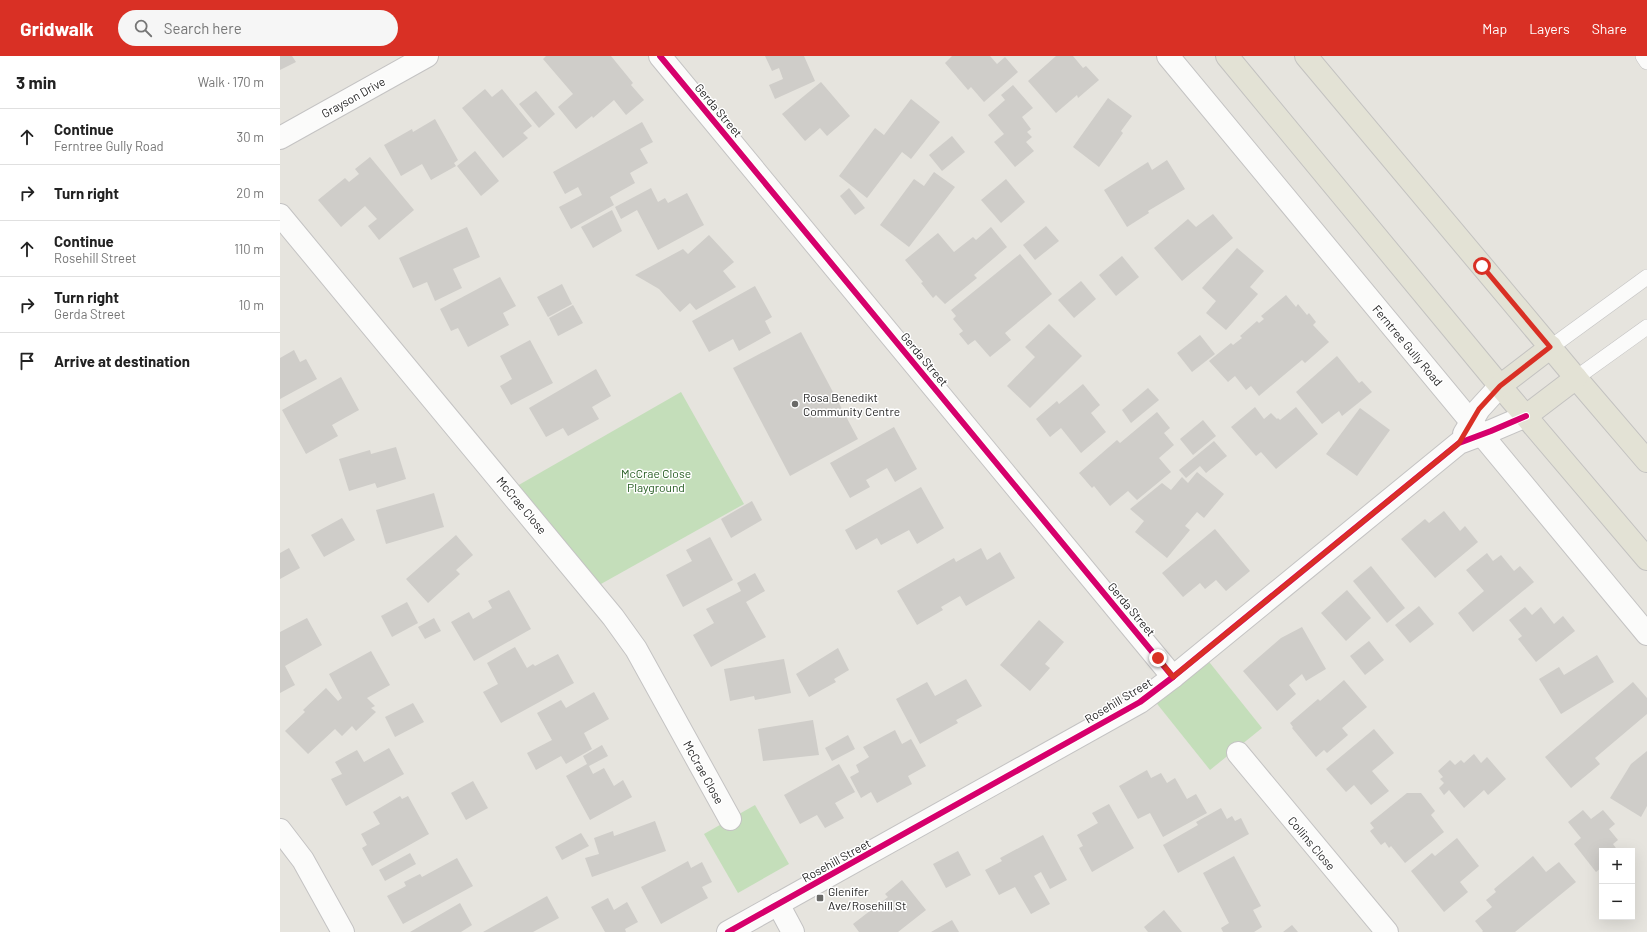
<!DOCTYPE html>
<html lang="en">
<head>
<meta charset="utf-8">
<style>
	:root { --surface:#fff; --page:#f6f6f6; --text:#222; --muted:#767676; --line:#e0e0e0; --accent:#d93025 }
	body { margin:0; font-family:Barlow,sans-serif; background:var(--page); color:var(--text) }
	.controls { position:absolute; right:12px; bottom:12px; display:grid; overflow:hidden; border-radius:0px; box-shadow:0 4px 16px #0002 }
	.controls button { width:36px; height:36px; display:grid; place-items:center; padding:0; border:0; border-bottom:1px solid var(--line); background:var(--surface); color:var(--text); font:20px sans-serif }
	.stop { position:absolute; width:12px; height:12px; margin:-9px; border:3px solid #d93025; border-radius:50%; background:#fff }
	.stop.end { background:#d93025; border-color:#fff; box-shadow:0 1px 4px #0008 }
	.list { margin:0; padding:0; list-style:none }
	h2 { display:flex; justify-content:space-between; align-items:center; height:52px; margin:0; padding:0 16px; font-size:17px }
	h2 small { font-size:13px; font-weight:400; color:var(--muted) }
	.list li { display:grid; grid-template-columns:26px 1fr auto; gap:12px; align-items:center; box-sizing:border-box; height:56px; padding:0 16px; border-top:1px solid var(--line) }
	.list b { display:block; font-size:15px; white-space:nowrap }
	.list p { margin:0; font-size:13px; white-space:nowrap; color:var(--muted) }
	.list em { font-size:13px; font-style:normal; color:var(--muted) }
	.icon { flex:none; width:22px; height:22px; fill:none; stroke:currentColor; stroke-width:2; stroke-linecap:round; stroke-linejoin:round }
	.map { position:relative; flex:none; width:1367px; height:876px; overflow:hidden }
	header { display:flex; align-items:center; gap:24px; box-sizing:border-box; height:56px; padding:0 20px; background:var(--accent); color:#fff }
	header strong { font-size:19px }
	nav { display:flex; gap:22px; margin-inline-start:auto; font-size:14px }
	.search { width:280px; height:36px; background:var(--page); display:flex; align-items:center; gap:10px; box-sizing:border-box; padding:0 14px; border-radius:22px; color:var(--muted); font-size:15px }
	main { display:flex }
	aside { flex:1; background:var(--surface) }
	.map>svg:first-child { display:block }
</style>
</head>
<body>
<header>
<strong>Gridwalk</strong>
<div class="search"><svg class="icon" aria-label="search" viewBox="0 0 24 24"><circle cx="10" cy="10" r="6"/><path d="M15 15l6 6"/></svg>Search here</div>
<nav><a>Map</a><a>Layers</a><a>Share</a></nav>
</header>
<main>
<aside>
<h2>3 min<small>Walk · 170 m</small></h2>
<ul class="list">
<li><svg class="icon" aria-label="ahead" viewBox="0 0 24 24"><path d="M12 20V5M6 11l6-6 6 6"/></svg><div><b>Continue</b><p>Ferntree Gully Road</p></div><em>30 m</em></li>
<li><svg class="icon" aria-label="right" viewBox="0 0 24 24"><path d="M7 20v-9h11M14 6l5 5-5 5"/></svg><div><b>Turn right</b></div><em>20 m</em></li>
<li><svg class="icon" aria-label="ahead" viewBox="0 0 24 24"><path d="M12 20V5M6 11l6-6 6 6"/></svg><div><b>Continue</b><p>Rosehill Street</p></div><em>110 m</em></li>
<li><svg class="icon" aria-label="right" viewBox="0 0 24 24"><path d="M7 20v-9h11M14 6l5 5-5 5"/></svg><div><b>Turn right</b><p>Gerda Street</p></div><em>10 m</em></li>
<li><svg class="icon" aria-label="arrive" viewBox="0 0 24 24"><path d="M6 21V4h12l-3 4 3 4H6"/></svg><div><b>Arrive at destination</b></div></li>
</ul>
</aside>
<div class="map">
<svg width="1367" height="876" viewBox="0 0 1367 876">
	<rect width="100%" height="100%" fill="#e6e4de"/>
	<!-- green -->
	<g fill="#c4deba">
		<polygon points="401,336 464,448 312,533 230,434"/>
		<polygon points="922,597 982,672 930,714 870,639"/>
		<polygon points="475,749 509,808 458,837 424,778"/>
	</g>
	<!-- building -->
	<g fill="#cfcdc9">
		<polygon points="0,0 12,0 16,6 0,14"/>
		<polygon points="266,0 331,0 353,27 351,29 364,44 346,59 334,44 313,62 312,60 296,73 278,51 293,38 263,3"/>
		<polygon points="485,0 524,0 535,25 495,43 489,29 503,23 499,12 492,15"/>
		<polygon points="672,0 710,0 717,8 725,1 738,16 704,46 691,31 688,34 665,7"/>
		<polygon points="776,0 793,0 803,12 806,10 819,24 798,42 797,39 776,57 748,25"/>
		<polygon points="541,26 570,60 547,80 540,72 525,85 502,58"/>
		<polygon points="733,29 753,52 742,61 751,73 747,76 752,81 746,86 754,95 735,111 714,86 724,78 708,59 725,44 721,39"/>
		<polygon points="205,33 212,41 222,33 252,70 243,77 248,82 223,102 182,52"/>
		<polygon points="256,35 275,58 259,72 239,48"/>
		<polygon points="828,42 852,60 841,75 843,77 819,111 793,91"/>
		<polygon points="631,43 660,66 631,103 622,96 587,142 559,120 595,72 604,79"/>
		<polygon points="155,63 178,104 174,107 176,110 151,124 142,108 121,120 104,89 132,73 133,76"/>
		<polygon points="362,66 373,86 360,93 368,107 350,117 355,127 330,141 334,149 291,173 279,151 302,139 298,131 285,138 273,116"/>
		<polygon points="672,80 685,96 662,115 649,99"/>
		<polygon points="195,95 219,125 201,140 177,110"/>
		<polygon points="90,101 134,154 99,184 88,170 97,163 85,150 61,171 38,144 65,122 69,126 79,118 75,113"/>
		<polygon points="887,104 905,133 868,155 869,157 847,171 824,134 868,106 872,114"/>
		<polygon points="654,116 675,131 629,191 600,169 634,123 644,130"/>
		<polygon points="726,123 745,146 721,167 701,144"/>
		<polygon points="371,132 378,146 385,142 388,147 407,137 424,169 378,194 357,154 341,163 335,151"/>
		<polygon points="569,132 585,152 575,159 560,140"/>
		<polygon points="332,154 342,175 313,192 301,171"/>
		<polygon points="933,158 953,182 902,225 874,192 908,163 916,171"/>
		<polygon points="766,170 779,185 755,204 743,189"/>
		<polygon points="187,171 200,201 173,213 182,232 155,245 147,226 133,232 119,202"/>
		<polygon points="711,171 727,191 694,219 697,222 665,248 656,239 653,242 641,227 643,226 625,204 658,177 674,196 693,181 696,184"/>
		<polygon points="429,179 454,206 443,215 456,231 416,254 410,247 400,256 379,233 355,219 403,193 408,198"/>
		<polygon points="957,192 984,215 970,231 978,238 946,274 926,257 936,245 922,232"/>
		<polygon points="740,198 772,238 725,277 731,284 710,301 695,284 688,289 679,278 683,275 673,263 676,260 671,254"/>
		<polygon points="842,200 859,221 836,240 819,219"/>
		<polygon points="220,221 236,250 223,257 229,269 188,291 178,272 171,275 160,253"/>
		<polygon points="801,225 816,243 794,262 778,244"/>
		<polygon points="282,228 292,248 268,261 257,241"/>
		<polygon points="475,230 492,261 485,265 491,277 459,295 453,283 429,296 412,265"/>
		<polygon points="1006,239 1016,251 1018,248 1027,259 1029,257 1036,266 1033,269 1049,286 1025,307 1022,304 979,340 971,330 966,334 955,320 948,326 929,305 951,287 953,289 962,282 960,280 977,265 979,267 984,263 981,260"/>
		<polygon points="293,249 303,267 278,280 269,262"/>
		<polygon points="769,268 802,300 750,352 727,330 755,301 745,291"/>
		<polygon points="521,276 578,383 510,420 453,312"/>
		<polygon points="920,279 935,298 912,316 897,297"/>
		<polygon points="250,284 273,327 231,349 220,330 232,323 220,300"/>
		<polygon points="14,294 20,306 26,303 37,323 0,343 0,302"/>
		<polygon points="1057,300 1079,327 1082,325 1092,336 1062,360 1059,355 1042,368 1016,336"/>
		<polygon points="316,313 331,340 312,351 319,363 288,380 283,372 266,381 249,352"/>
		<polygon points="61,321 79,354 52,369 58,380 26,398 2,354"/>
		<polygon points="803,328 820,349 811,357 826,376 801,397 781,372 770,381 756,363 777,345 779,348"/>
		<polygon points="868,332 879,344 851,367 842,354"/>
		<polygon points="975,351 984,363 991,357 997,363 998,362 1000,364 1016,351 1038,378 996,413 981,396 976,400 951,371"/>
		<polygon points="1080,352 1110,374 1077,420 1046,398"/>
		<polygon points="877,356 890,372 884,377 894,389 879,402 891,416 857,444 848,435 830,450 814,430 812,432 799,417 837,384 840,387"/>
		<polygon points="923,364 936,380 913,399 900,383"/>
		<polygon points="614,371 637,413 615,426 607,412 586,424 590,431 570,442 550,407"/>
		<polygon points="934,385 947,400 926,417 920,410 906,422 899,414"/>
		<polygon points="116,391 126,423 97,432 95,427 69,435 59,403 90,394 91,398"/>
		<polygon points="917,416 944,438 924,462 917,456 905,470 910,474 887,502 855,476 864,465 850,453 882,427 891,434 902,421 908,427"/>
		<polygon points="641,431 664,472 637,488 629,474 601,489 597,482 576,494 565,474"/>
		<polygon points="154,437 164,471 106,488 96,454"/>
		<polygon points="472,445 482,464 451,482 441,463"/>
		<polygon points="1164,455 1180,475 1185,470 1198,486 1155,522 1121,483 1145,463 1149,467"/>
		<polygon points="62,462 75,484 44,501 31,479"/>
		<polygon points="935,473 970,515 946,535 936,524 925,533 920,527 903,541 882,517"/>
		<polygon points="176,479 193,499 176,514 180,518 148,547 126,523"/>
		<polygon points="430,481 453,524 403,551 386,519 412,505 406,494"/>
		<polygon points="9,492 20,512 0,523 0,497"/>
		<polygon points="701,492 707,504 720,496 735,522 686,550 680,540 661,551 663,554 637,569 617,535 674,502 676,506"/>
		<polygon points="1207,497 1213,505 1221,499 1234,515 1240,510 1254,526 1193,576 1178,557 1204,535 1186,514"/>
		<polygon points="1091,510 1125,552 1107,567 1073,525"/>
		<polygon points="475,517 485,535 466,546 486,581 431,611 413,579 434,567 426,553 461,535 457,527"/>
		<polygon points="229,534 251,573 194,605 171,566 189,556 193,563 212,552 208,545"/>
		<polygon points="1067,534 1091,562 1066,585 1041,557"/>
		<polygon points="127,546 138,567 112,581 101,560"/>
		<polygon points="1139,550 1154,568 1130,587 1115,569"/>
		<polygon points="1245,551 1252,559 1261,551 1274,568 1283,560 1295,575 1256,606 1238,583 1242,580 1229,564"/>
		<polygon points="27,562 42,589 5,610 15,629 0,637 0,576"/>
		<polygon points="154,562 161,575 145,583 138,571"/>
		<polygon points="759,564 784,586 765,608 770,612 750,635 720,609"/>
		<polygon points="1022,571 1046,613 1026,625 1022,618 1009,629 1016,638 997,655 963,615 1001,582"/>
		<polygon points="1089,585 1104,604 1085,619 1070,600"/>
		<polygon points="235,591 247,612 253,608 255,610 278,598 294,627 221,667 203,636 218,628 207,607"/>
		<polygon points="558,592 569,614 554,623 556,626 529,641 516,618"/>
		<polygon points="91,595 110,629 87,642 95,650 91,652 96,656 76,675 72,670 62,680 55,673 28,698 5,675 25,656 23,654 46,632 58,645 62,642 49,618"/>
		<polygon points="1317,599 1334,626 1281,658 1259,623 1279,611 1284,619"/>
		<polygon points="504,603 511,637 475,644 474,640 450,645 444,613"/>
		<polygon points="686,623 702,650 676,664 678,667 640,688 616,643 647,626 655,640"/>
		<polygon points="1064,624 1087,651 1062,672 1068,679 1047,697 1044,694 1036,701 1012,672 1013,671 1010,667 1038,643 1040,645"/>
		<polygon points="1353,626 1367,642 1367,658 1315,702 1320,708 1291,732 1265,701"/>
		<polygon points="314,636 329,663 304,677 312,693 286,708 281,700 256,714 247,697 272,684 257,657 281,644 286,652"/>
		<polygon points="133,647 144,666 115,681 105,661"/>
		<polygon points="533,664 539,699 483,705 478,673"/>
		<polygon points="1094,673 1114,697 1092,715 1109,735 1091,749 1074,729 1066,736 1046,713"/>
		<polygon points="615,674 622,688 631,683 646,710 628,720 632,728 597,747 591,736 581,742 570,721 579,716 576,709 589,701 583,691"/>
		<polygon points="568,679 575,693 552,705 545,692"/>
		<polygon points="322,689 328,700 309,710 313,718 324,712 334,730 343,724 352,741 310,764 286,720 307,708 303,700"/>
		<polygon points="109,692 124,718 66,750 51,723 62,718 55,706 77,694 84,706"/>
		<polygon points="1367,695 1367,750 1361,761 1330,742 1351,708"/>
		<polygon points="1194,698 1201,707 1207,701 1226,723 1208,739 1204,734 1184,752 1169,734 1164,739 1159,732 1164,727 1160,723 1163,721 1158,715 1170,704 1175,709 1181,704 1184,707"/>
		<polygon points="559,708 575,736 555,747 564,762 545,772 537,759 520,768 504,739"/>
		<polygon points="867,714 871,722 881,717 887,727 895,722 907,743 916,738 927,757 883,781 870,757 858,763 839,730"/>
		<polygon points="193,725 208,752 186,764 171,737"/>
		<polygon points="1127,737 1141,737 1155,755 1151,759 1164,776 1125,807 1111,790 1109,792 1105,786 1101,789 1090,775 1094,772 1090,767"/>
		<polygon points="120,740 122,743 128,740 149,778 92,810 82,792 87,789 81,778 100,768 93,756"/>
		<polygon points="829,748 854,792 812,816 799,792 803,790 797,779 818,767 812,757"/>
		<polygon points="941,752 947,763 952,760 955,765 961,762 969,778 898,817 883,789 918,769 916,766"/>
		<polygon points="1303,754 1311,763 1323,754 1335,768 1329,773 1338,784 1333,788 1338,795 1322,795 1322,811 1316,816 1294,788 1301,782 1288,766"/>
		<polygon points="375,765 386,795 312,821 305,802 319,798 314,782 333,775 334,780"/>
		<polygon points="301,777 309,790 282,804 275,791"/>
		<polygon points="763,779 787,824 770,833 761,816 754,820 770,848 751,858 735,831 719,839 705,814 722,805 720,802"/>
		<polygon points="1177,782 1199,810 1180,826 1188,836 1164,856 1131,815 1152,797 1155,800"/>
		<polygon points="678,795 691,819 666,832 653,808"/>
		<polygon points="130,797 136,808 105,825 99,814"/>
		<polygon points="954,800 981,850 973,854 982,871 974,876 943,876 941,872 949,867 923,817"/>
		<polygon points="1253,800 1266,816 1279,806 1296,826 1235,876 1202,876 1203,875 1195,865 1212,851 1206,844 1216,836 1214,833"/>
		<polygon points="177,802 193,830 123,868 107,840 126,830 124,826 140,818 142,821"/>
		<polygon points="408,805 411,812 422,806 432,826 422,831 428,842 381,868 361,831"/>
		<polygon points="622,824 646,854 618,876 579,876 573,868 608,841 605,838"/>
		<polygon points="267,840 279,862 253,876 203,876"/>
		<polygon points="328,842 334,854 347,846 358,866 345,873 346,876 325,876 311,851"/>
		<polygon points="180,847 192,869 181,876 130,876"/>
		<polygon points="884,854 902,876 868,876 864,871"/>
		<polygon points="672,864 679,876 651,876"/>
		<polygon points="1012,869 1018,876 1003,876"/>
	</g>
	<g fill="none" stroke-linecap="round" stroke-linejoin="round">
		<!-- lane casing -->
		<g stroke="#c4c3c3" stroke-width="16">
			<g id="lane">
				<polyline points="1363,0 1367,6"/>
				<polyline points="1271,291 1367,221"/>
				<polyline points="1296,322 1367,271"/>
			</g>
		</g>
		<!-- street casing -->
		<g stroke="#c4c3c3" stroke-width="24">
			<g id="street">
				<polyline points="380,0 893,621"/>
				<polyline points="888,0 1367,578"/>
				<polyline points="0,82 147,0"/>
				<polyline points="0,159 333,561 356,593 450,763"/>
				<polyline points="1184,378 1199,353 1220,330"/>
				<polyline points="958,697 1107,876"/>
				<polyline points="0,774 23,804 63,876"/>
				<polyline points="498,848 513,876"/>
				<polyline points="448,876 860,646 893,621 1179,387 1211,375 1246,360"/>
			</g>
		</g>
		<!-- primary casing -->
		<g stroke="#c3c2c0" stroke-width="24">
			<g id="primary">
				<polyline points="947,0 1220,330 1367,503"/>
				<polyline points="1026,0 1296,322 1367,405"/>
				<polyline points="1220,330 1271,291"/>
				<polyline points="1246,360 1296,322"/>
			</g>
		</g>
		<!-- lane -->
		<use href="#lane" stroke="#fbfbfa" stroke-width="15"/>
		<!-- street -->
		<use href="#street" stroke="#fbfbfa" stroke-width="22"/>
		<!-- primary -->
		<use href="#primary" stroke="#e3e2d5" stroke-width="22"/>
		<!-- cycleway casing -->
		<g stroke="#fff" stroke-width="8">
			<g id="cycleway">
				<polyline points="380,0 893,621"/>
				<polyline points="448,876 860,646 893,621 1179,387 1211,375 1246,360"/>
			</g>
		</g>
		<!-- cycleway -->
		<use href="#cycleway" stroke="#d6006c" stroke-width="6"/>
	</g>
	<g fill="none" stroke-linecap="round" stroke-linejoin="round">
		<!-- route -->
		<polyline stroke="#d93025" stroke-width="5" points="878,602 893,621 1179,387 1199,353 1220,330 1270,291 1202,210"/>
	</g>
	<!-- markers -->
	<g fill="#6a6a68" stroke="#fff" stroke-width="1.5">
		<circle cx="515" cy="348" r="4"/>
		<rect x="536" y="838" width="8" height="8" rx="2"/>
	</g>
	<g text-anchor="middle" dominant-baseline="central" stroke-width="3" stroke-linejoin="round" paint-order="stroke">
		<!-- street labels -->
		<g font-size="12" fill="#282828" stroke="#fff">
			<text transform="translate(73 41) rotate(-29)">Grayson Drive</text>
			<text transform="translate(439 54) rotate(50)">Gerda Street</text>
			<text transform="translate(1128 289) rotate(50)">Ferntree Gully Road</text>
			<text transform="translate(645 303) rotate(50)">Gerda Street</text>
			<text transform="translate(242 449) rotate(50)">McCrae Close</text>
			<text transform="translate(852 553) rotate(50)">Gerda Street</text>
			<text transform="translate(838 644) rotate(-31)">Rosehill Street</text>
			<text transform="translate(424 716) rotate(61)">McCrae Close</text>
			<text transform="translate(1032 787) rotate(50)">Collins Close</text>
			<text transform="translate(556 804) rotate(-29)">Rosehill Street</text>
		</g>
		<!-- poi labels -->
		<g font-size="12" fill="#282828" stroke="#fff" text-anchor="start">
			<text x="523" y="341">Rosa Benedikt<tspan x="523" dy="14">Community Centre</tspan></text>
			<text x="548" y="835">Glenifer<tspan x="548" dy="14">Ave/Rosehill St</tspan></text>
		</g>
		<!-- park labels -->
		<g font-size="12" fill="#255c21" stroke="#fff">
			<text x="376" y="417">McCrae Close<tspan x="376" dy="14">Playground</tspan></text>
		</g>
	</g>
</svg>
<div class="controls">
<button>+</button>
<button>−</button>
</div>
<div class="stop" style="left:1202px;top:210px"></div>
<div class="stop end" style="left:878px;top:602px"></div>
</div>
</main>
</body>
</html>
